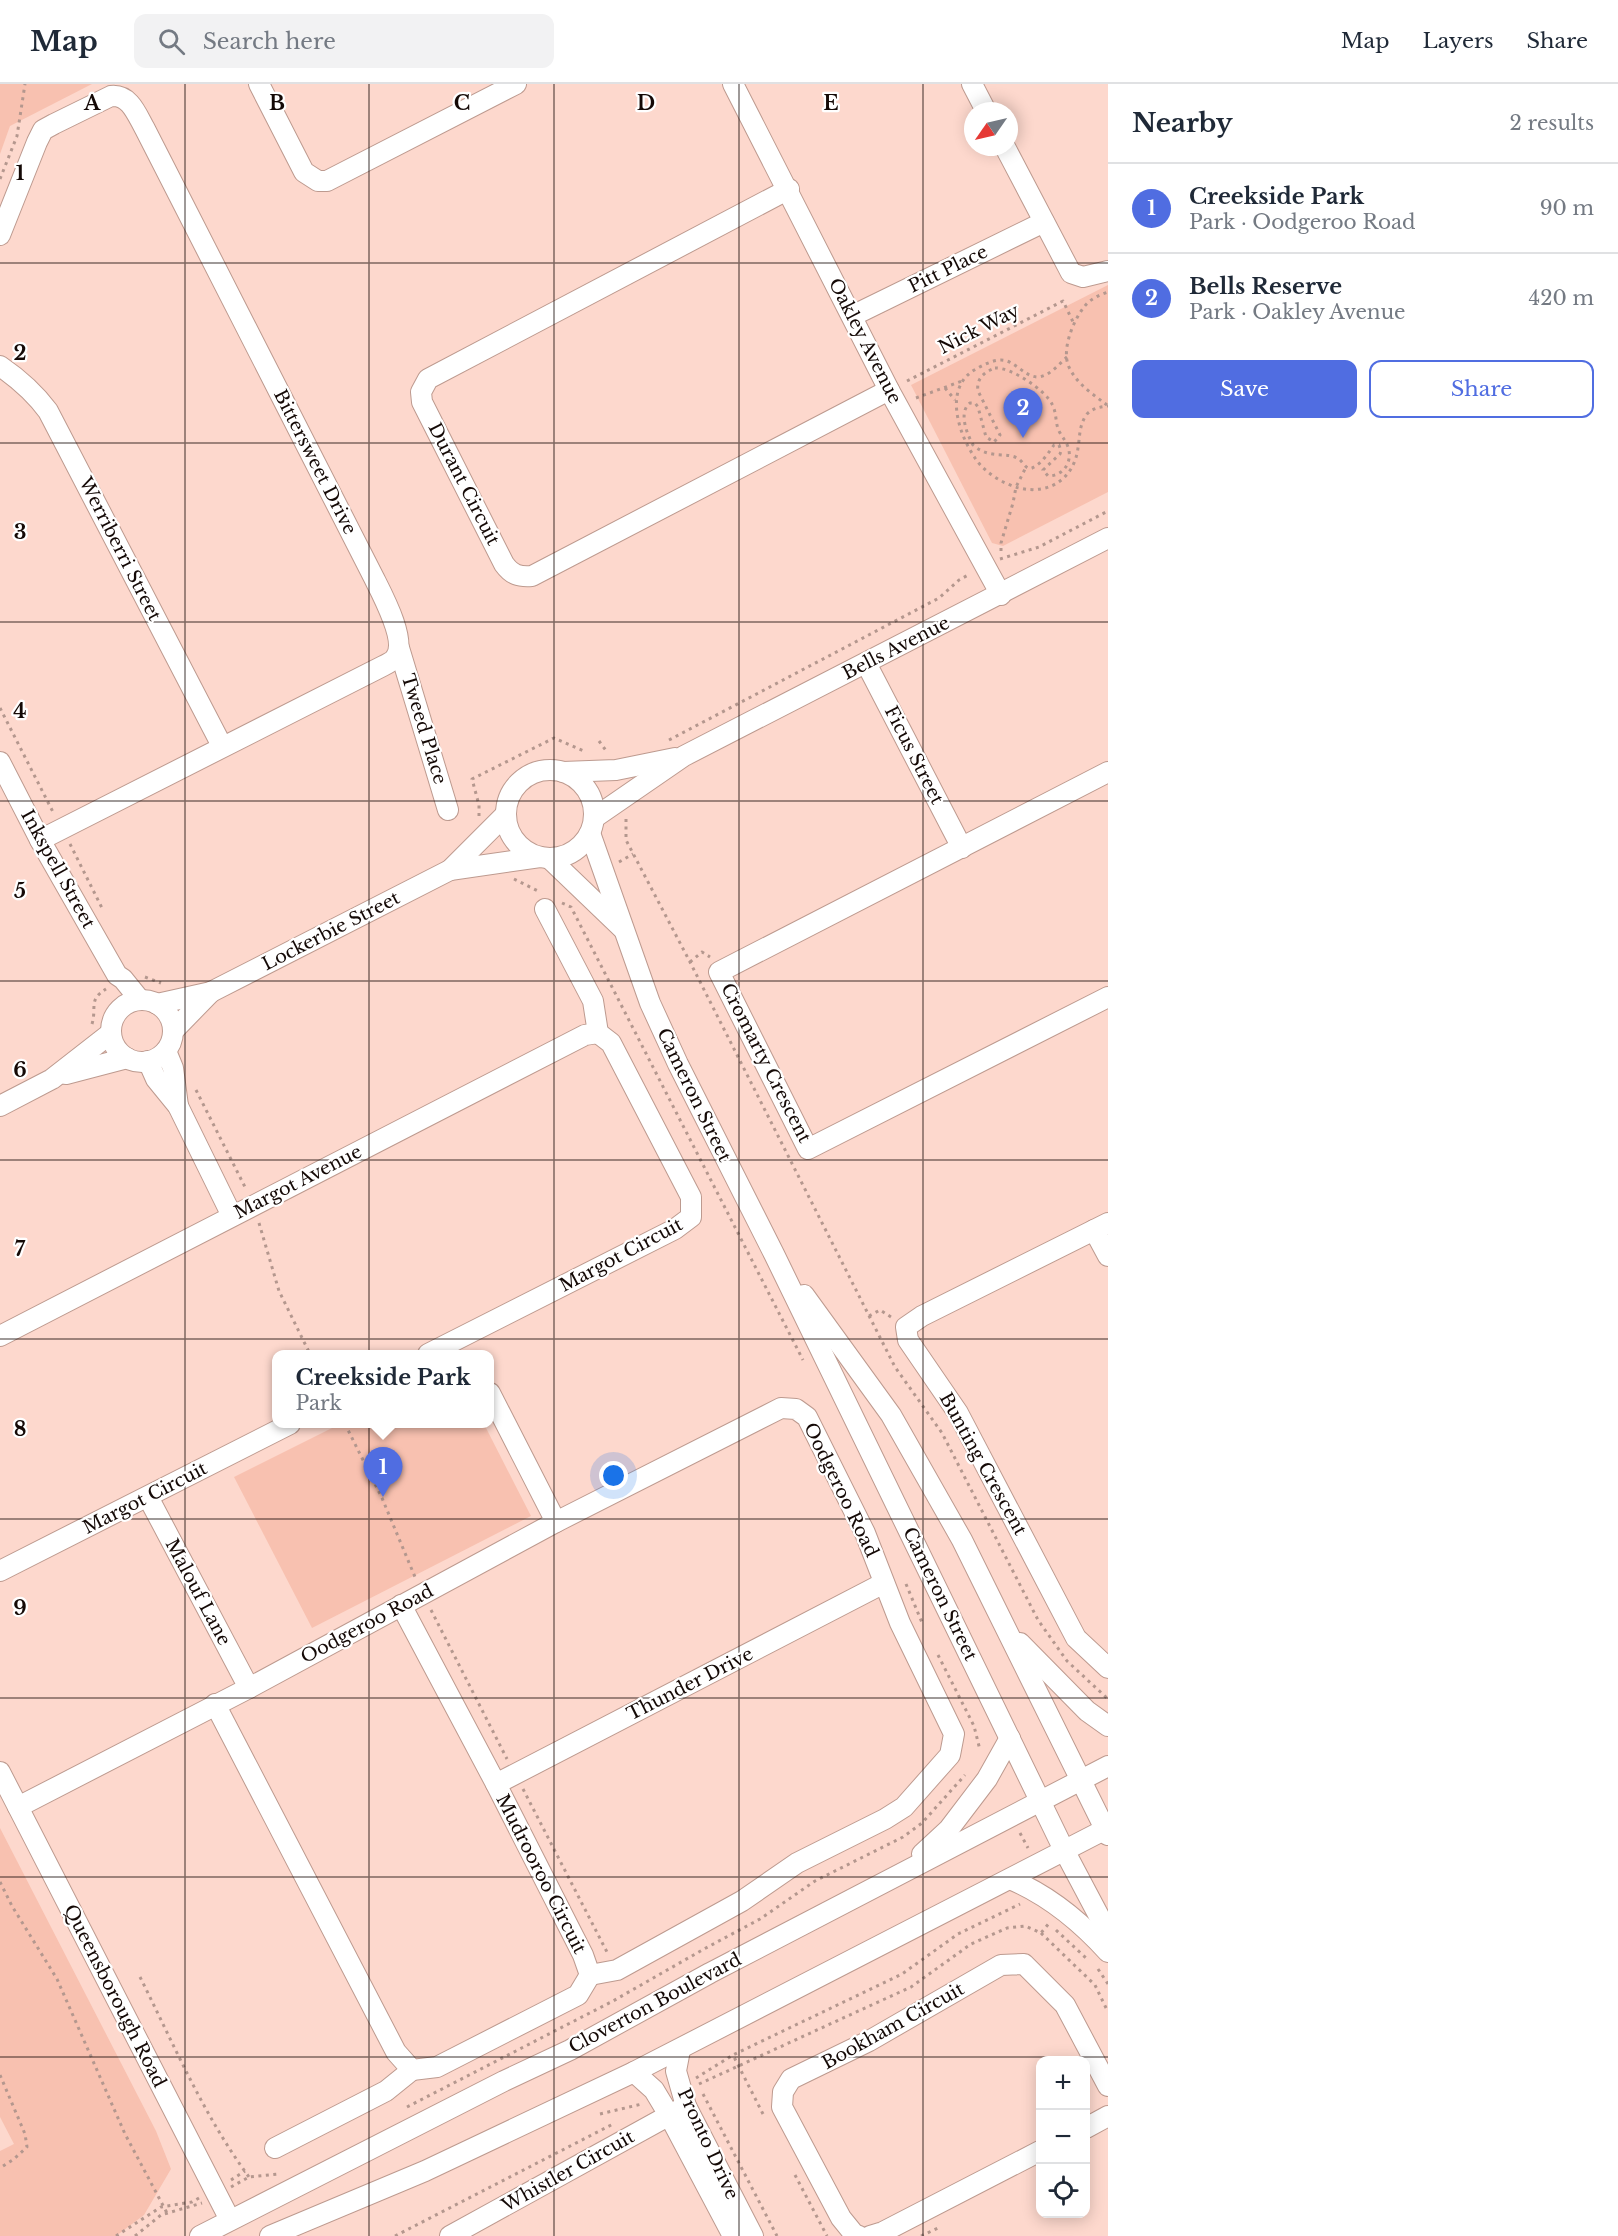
<!DOCTYPE html>
<html lang="en">
<head>
<meta charset="utf-8">
<style>
	:root { --surface:#fff; --page:#f2f2f3; --text:#1f2937; --muted:#747a83; --line:#e0e1e3; --accent:#506de1 }
	body { margin:0; font-family:"Libre Baskerville",serif; background:var(--page); color:var(--text) }
	.controls { position:absolute; right:18px; bottom:18px; display:grid; overflow:hidden; border-radius:12px; box-shadow:0 3px 15px #0003 }
	.controls button { width:54px; height:54px; display:grid; place-items:center; padding:0; border:0; border-bottom:2px solid var(--line); background:var(--surface); color:var(--text); font:30px sans-serif }
	.compass { position:absolute; left:964px; top:18px; width:54px; height:54px; border-radius:50%; background:var(--surface); box-shadow:0 3px 15px #0003; rotate:236deg }
	.you { position:absolute; left:614px; top:1392px; width:21px; height:21px; margin:-15px; border:4px solid #fff; border-radius:50%; background:#1a73e8; box-shadow:0 0 0 9px #1a73e833 }
	.badge { display:grid; place-items:center; width:39px; height:39px; border-radius:50%; background:var(--accent); color:#fff; font-size:20px; font-weight:700 }
	.pin { position:absolute; translate:-50% -50px; filter:drop-shadow(0 2px 3px #0008) }
	.pin::after { content:''; position:absolute; top:32px; width:21px; height:18px; background:inherit; clip-path:polygon(0 0,100% 0,50% 100%) }
	.popup { position:absolute; left:272px; top:1266px; width:222px; height:78px; box-sizing:border-box; display:grid; place-content:center; border-radius:12px; background:var(--surface); filter:drop-shadow(0 2px 4px #0005); font-size:20px; white-space:nowrap; color:var(--muted) }
	.popup b { font-size:22px; color:var(--text) }
	.popup::after { content:''; position:absolute; left:50%; top:100%; margin-left:-12px; border:12px solid transparent; border-top-color:var(--surface) }
	.list { margin:0; padding:0; list-style:none }
	h2 { display:flex; justify-content:space-between; align-items:center; height:78px; margin:0; padding:0 24px; font-size:26px }
	h2 small { font-size:20px; font-weight:400; color:var(--muted) }
	.list li { display:grid; grid-template-columns:39px 1fr auto; gap:18px; align-items:center; box-sizing:border-box; height:90px; padding:0 24px; border-top:2px solid var(--line) }
	.list b { display:block; font-size:22px; white-space:nowrap }
	.list p { margin:0; font-size:20px; white-space:nowrap; color:var(--muted) }
	.list em { font-size:20px; font-style:normal; color:var(--muted) }
	.actions { display:flex; gap:12px; padding:18px 24px }
	.actions a { flex:1; padding:14px 0; border:2px solid var(--accent); border-radius:12px; text-align:center; font-size:21px; color:var(--accent) }
	.actions .main { background:var(--accent); color:#fff }
	.icon { flex:none; width:33px; height:33px; fill:none; stroke:currentColor; stroke-width:2; stroke-linecap:round; stroke-linejoin:round }
	.map { position:relative; flex:none; width:1108px; height:2152px; overflow:hidden }
	header { display:flex; align-items:center; gap:36px; box-sizing:border-box; height:84px; padding:0 30px; background:var(--surface); border-bottom:2px solid var(--line) }
	header strong { font-size:28px }
	nav { display:flex; gap:33px; margin-inline-start:auto; font-size:21px }
	.search { width:420px; height:54px; background:var(--page); display:flex; align-items:center; gap:15px; box-sizing:border-box; padding:0 21px; border-radius:12px; color:var(--muted); font-size:22px }
	main { display:flex }
	aside { flex:1; background:var(--surface) }
	.map>svg:first-child { display:block }
</style>
</head>
<body>
<header>
<strong>Map</strong>
<div class="search"><svg class="icon" aria-label="search" viewBox="0 0 24 24"><circle cx="10" cy="10" r="6"/><path d="M15 15l6 6"/></svg>Search here</div>
<nav><a>Map</a><a>Layers</a><a>Share</a></nav>
</header>
<main>
<div class="map">
<svg width="1108" height="2152" viewBox="0 0 1108 2152">
	<rect width="100%" height="100%" fill="#fdd8cd"/>
	<!-- green -->
	<g fill="#f8c1b0">
		<polygon points="0,0 92,0 10,42 0,70"/>
		<polygon points="1108,201 1108,408 1003,462 992,459 911,301"/>
		<polygon points="340,1340 484,1340 531,1432 312,1544 234,1393"/>
		<polygon points="0,1744 156,2047 171,2085 144,2131 116,2152 0,2152 0,2067 14,2060 0,2033"/>
	</g>
	<g fill="none" stroke-linecap="round" stroke-linejoin="round">
		<!-- minor casing -->
		<g stroke="#bd9a8f" stroke-width="22">
			<g id="minor">
				<polyline points="259,0 304,88 318,97 327,97 516,0"/>
				<polyline points="733,0 889,306 1001,511"/>
				<polyline points="972,0 986,27"/>
				<polyline points="1005,63 1071,189 1083,193 1108,187"/>
				<path d="M789,105l-361,190 -7,13 1,10 82,162c8,11 15,13 28,12l357,-186"/>
				<path d="M0,151l37,-93 6,-12 11,-6 57,-28c19,-2 26,19 34,33l229,449c8,16 34,64 21,80 -2,3 -8,6 -12,8l-343,174"/>
				<polyline points="852,232 1044,138"/>
				<path d="M0,282c19,13 34,26 48,45l174,335"/>
				<polyline points="399,564 448,726"/>
				<polyline points="866,579 962,764"/>
				<polyline points="0,678 40,756 117,891 123,895 140,916"/>
				<circle cx="550" cy="730" r="44"/>
				<polyline points="563,688 616,686 675,674"/>
				<polyline points="1108,688 719,888 808,1065 1108,913"/>
				<polyline points="594,734 684,672 1108,454"/>
				<polyline points="590,749 650,919 678,980 774,1170 1064,1766 1108,1849"/>
				<polyline points="549,774 622,844"/>
				<polyline points="450,786 540,773"/>
				<polyline points="545,825 593,917 598,949"/>
				<circle cx="142" cy="947" r="31"/>
				<polyline points="157,920 211,908 450,786 505,731"/>
				<polyline points="173,947 211,908"/>
				<polyline points="166,967 173,984 178,1022"/>
				<polyline points="148,977 156,995 178,1022 232,1132"/>
				<polyline points="66,990 127,974"/>
				<polyline points="0,1022 52,995 111,949"/>
				<polyline points="1108,1139 922,1232 906,1243 908,1256 958,1329 1076,1554 1108,1584"/>
				<polyline points="1094,1146 1108,1172"/>
				<polyline points="804,1211 891,1331 962,1456 1108,1751"/>
				<polyline points="0,1252 585,951 598,949"/>
				<polyline points="428,1270 675,1145 691,1133 691,1113 611,959 598,949"/>
				<polyline points="490,1309 556,1438"/>
				<polyline points="148,1413 249,1604"/>
				<polyline points="0,1487 290,1340"/>
				<polyline points="1020,1559 1087,1627 1108,1642"/>
				<polyline points="215,1620 396,1968 412,1986 437,1983 578,1911 590,1891 583,1871 496,1700 401,1521"/>
				<polyline points="0,1688 230,2136"/>
				<polyline points="496,1700 884,1499"/>
				<polyline points="18,1723 249,1604 556,1438 781,1324 796,1325 807,1333 865,1449 900,1539 954,1650 950,1671 904,1723 885,1735 797,1779 742,1817 617,1886 590,1891"/>
				<polyline points="922,1770 949,1745 987,1695 1010,1654"/>
				<path d="M1010,1795c38,16 70,42 98,73"/>
				<polyline points="680,1966 676,1987 686,2022 753,2152"/>
				<polyline points="634,1988 654,2006 669,2031 733,2152"/>
				<polyline points="1086,2044 1108,2032"/>
				<polyline points="275,2064 386,2007 412,1986"/>
				<polyline points="200,2152 504,1997 570,1966 710,1889 1108,1682"/>
				<polyline points="270,2152 425,2087 634,1988 1108,1744"/>
				<polyline points="450,2152 686,2022"/>
				<polyline points="859,2152 854,2150 841,2134 782,2023 783,2008 791,1995 869,1957 1001,1881 1024,1880 1065,1921 1108,2002"/>
				<polyline points="870,2152 883,2148 1040,2067"/>
			</g>
		</g>
		<!-- path -->
		<g stroke="#b4978e" stroke-width="3" stroke-dasharray="3 4.5" stroke-linecap="butt">
			<polyline points="0,95 17,52 25,0"/>
			<path d="M1067,273c-8,7 -17,19 -29,20 -14,0 -23,-17 -37,-17 -8,0 -18,5 -25,9 -33,18 -18,64 -1,89 9,14 28,26 44,30 30,7 55,-9 59,-40 2,-12 1,-23 9,-34 6,-6 13,-7 21,-8"/>
			<path d="M995,284c16,-1 50,22 57,36 5,9 3,19 7,27 3,6 7,10 9,16 5,14 -4,29 -20,29l-5,-6 17,-16 1,-3 -2,-6h-5c-5,7 -12,18 -20,22 -7,5 -10,-4 -15,-8 -12,-8 -29,1 -46,-14 -6,-11 -15,-33 -3,-42h5l3,4 8,30 8,5 6,-7 -22,-44c-2,-12 6,-19 17,-23z"/>
			<polyline points="907,297 1063,217 1074,240"/>
			<polyline points="945,304 955,316"/>
			<polyline points="916,314 962,297"/>
			<path d="M1107,321c-13,-10 -29,-20 -37,-36 -10,-17 3,-48 14,-62 6,-8 15,-12 24,-15"/>
			<polyline points="1001,467 1001,459 1013,419 1016,403 1026,383"/>
			<polyline points="1000,475 1039,463 1108,427"/>
			<polyline points="0,624 54,730"/>
			<polyline points="669,656 939,514 959,496 970,490"/>
			<polyline points="599,657 607,668"/>
			<polyline points="479,732 479,721 472,695 554,654 586,668"/>
			<polyline points="626,735 626,756 690,878 895,1283 942,1349 1038,1536 1067,1577 1108,1615"/>
			<polyline points="70,760 103,826"/>
			<polyline points="619,778 633,770"/>
			<polyline points="514,795 540,808"/>
			<polyline points="562,819 571,823 803,1276"/>
			<polyline points="690,878 702,868 710,873"/>
			<polyline points="145,893 161,899"/>
			<path d="M92,940c5,-17 -4,-24 14,-35"/>
			<polyline points="196,1006 246,1105"/>
			<polyline points="259,1139 279,1207 310,1270"/>
			<polyline points="869,1232 880,1226 891,1233"/>
			<polyline points="345,1340 382,1414 415,1493"/>
			<polyline points="906,1500 923,1541"/>
			<polyline points="431,1526 507,1675"/>
			<polyline points="938,1571 974,1642 980,1666"/>
			<polyline points="523,1705 608,1870"/>
			<polyline points="1020,1749 1028,1764"/>
			<polyline points="0,1798 12,1822 57,1895 125,2050 167,2129"/>
			<polyline points="1056,1846 1086,1874"/>
			<polyline points="1041,1849 1095,1901 1108,1928"/>
			<polyline points="1098,1885 1108,1900"/>
			<path d="M140,1893c34,68 64,139 109,200"/>
			<polyline points="0,1991 25,2050 27,2063 14,2075 0,2084"/>
			<polyline points="696,1994 733,1971"/>
			<polyline points="699,2000 911,1903 971,1860 1007,1844 1025,1842 1041,1849 1050,1838"/>
			<polyline points="703,2010 777,2152"/>
			<polyline points="407,2023 613,1917 704,1865 760,1835 815,1797 903,1753 922,1739 965,1691"/>
			<polyline points="600,2030 642,2020"/>
			<polyline points="763,2030 733,1971 902,1890 958,1850 1020,1820"/>
			<polyline points="795,2091 827,2152"/>
			<polyline points="231,2096 245,2087"/>
			<polyline points="231,2103 249,2093 279,2090"/>
			<polyline points="116,2152 161,2123 192,2118 199,2114"/>
			<polyline points="135,2152 161,2131 202,2119"/>
			<polyline points="395,2152 615,2039"/>
			<polyline points="921,2152 940,2143"/>
		</g>
		<!-- minor -->
		<use href="#minor" stroke="#fff" stroke-width="20"/>
	</g>
	<!-- grid -->
	<path fill="none" stroke="#140906" stroke-width="1.5" stroke-opacity="0.55" d="M185,0v2152M369,0v2152M554,0v2152M739,0v2152M923,0v2152M0,179h1108M0,359h1108M0,538h1108M0,717h1108M0,897h1108M0,1076h1108M0,1255h1108M0,1435h1108M0,1614h1108M0,1793h1108M0,1973h1108"/>
	<g text-anchor="middle" dominant-baseline="central" stroke-width="4.5" stroke-linejoin="round" paint-order="stroke">
		<!-- street labels -->
		<g font-size="18" fill="#140906" stroke="#fff">
			<text transform="translate(948 185) rotate(-26)">Pitt Place</text>
			<text transform="translate(979 245) rotate(-27)">Nick Way</text>
			<text transform="translate(865 257) rotate(63)">Oakley Avenue</text>
			<text transform="translate(315 378) rotate(63)">Bittersweet Drive</text>
			<text transform="translate(464 400) rotate(63)">Durant Circuit</text>
			<text transform="translate(120 465) rotate(63)">Werriberri Street</text>
			<text transform="translate(896 564) rotate(-27)">Bells Avenue</text>
			<text transform="translate(424 645) rotate(73)">Tweed Place</text>
			<text transform="translate(914 671) rotate(63)">Ficus Street</text>
			<text transform="translate(58 785) rotate(61)">Inkspell Street</text>
			<text transform="translate(331 847) rotate(-27)">Lockerbie Street</text>
			<text transform="translate(766 979) rotate(63)">Cromarty Crescent</text>
			<text transform="translate(694 1011) rotate(64)">Cameron Street</text>
			<text transform="translate(298 1098) rotate(-27)">Margot Avenue</text>
			<text transform="translate(621 1171) rotate(-28)">Margot Circuit</text>
			<text transform="translate(983 1380) rotate(61)">Bunting Crescent</text>
			<text transform="translate(841 1406) rotate(64)">Oodgeroo Road</text>
			<text transform="translate(145 1414) rotate(-27)">Margot Circuit</text>
			<text transform="translate(198 1508) rotate(62)">Malouf Lane</text>
			<text transform="translate(940 1510) rotate(64)">Cameron Street</text>
			<text transform="translate(367 1540) rotate(-28)">Oodgeroo Road</text>
			<text transform="translate(690 1600) rotate(-27)">Thunder Drive</text>
			<text transform="translate(541 1790) rotate(63)">Mudrooroo Circuit</text>
			<text transform="translate(115 1912) rotate(63)">Queensborough Road</text>
			<text transform="translate(655 1919) rotate(-28)">Cloverton Boulevard</text>
			<text transform="translate(893 1942) rotate(-29)">Bookham Circuit</text>
			<text transform="translate(708 2060) rotate(65)">Pronto Drive</text>
			<text transform="translate(568 2087) rotate(-29)">Whistler Circuit</text>
		</g>
	</g>
	<g font-size="20" text-anchor="middle" font-weight="bold" fill="#140906" stroke="#fff" stroke-width="4.5" stroke-linejoin="round" paint-order="stroke">
		<text x="92" y="26">A</text>
		<text x="277" y="26">B</text>
		<text x="462" y="26">C</text>
		<text x="646" y="26">D</text>
		<text x="831" y="26">E</text>
		<text x="20" y="96">1</text>
		<text x="20" y="276">2</text>
		<text x="20" y="455">3</text>
		<text x="20" y="634">4</text>
		<text x="20" y="814">5</text>
		<text x="20" y="993">6</text>
		<text x="20" y="1172">7</text>
		<text x="20" y="1352">8</text>
		<text x="20" y="1531">9</text>
	</g>
</svg>
<div class="controls">
<button>+</button>
<button>−</button>
<button><svg class="icon" aria-label="locate" viewBox="0 0 24 24"><circle cx="12" cy="12" r="6"/><path d="M12 2v4M12 18v4M2 12h4M18 12h4"/></svg></button>
</div>
<svg class="compass" viewBox="-18 -18 36 36"><path d="M0-13l5 13h-10z" fill="#e53935"/><path d="M0 13l5-13h-10z" fill="#747a83"/></svg>
<div class="you"></div>
<div class="pin badge" style="left:383px;top:1413px">1</div>
<div class="popup"><b>Creekside Park</b>Park</div>
<div class="pin badge" style="left:1023px;top:354px">2</div>
</div>
<aside>
<h2>Nearby<small>2 results</small></h2>
<ul class="list">
<li><span class="badge">1</span><div><b>Creekside Park</b><p>Park · Oodgeroo Road</p></div><em>90 m</em></li>
<li><span class="badge">2</span><div><b>Bells Reserve</b><p>Park · Oakley Avenue</p></div><em>420 m</em></li>
</ul>
<div class="actions"><a class="main">Save</a><a>Share</a></div>
</aside>
</main>
</body>
</html>
